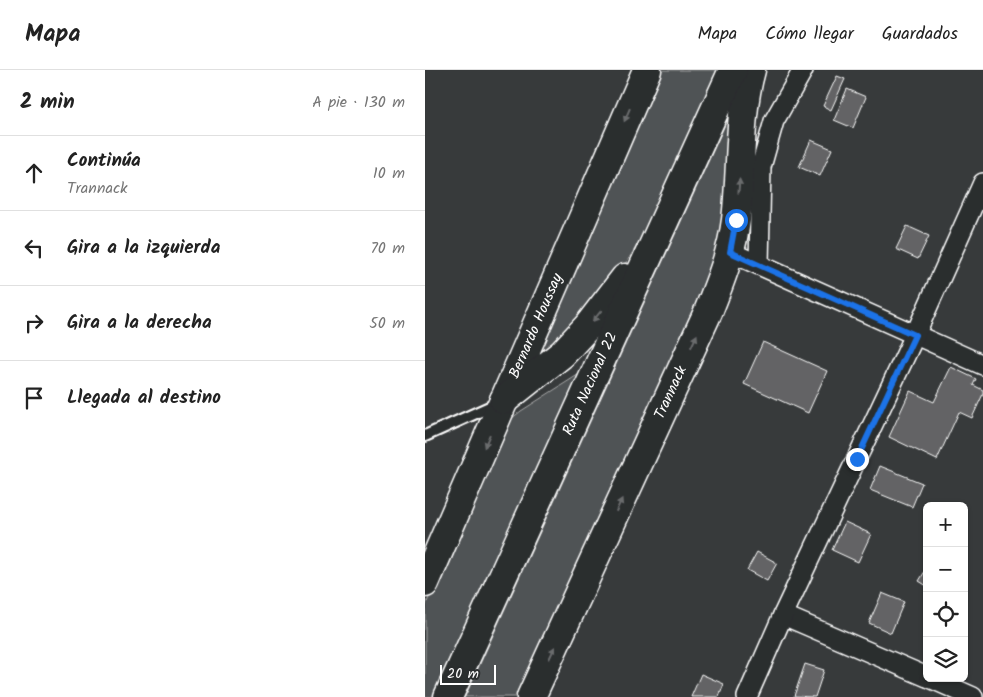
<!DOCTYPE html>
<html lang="es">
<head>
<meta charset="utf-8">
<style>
	:root { --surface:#fff; --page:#f6f6f6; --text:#222; --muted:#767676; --line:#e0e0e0 }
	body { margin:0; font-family:Kalam,sans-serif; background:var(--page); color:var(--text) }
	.controls { position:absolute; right:15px; bottom:15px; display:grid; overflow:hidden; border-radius:8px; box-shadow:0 1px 4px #0004 }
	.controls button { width:45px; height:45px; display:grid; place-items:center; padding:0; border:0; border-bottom:1px solid var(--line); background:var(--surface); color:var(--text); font:25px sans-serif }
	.scale { position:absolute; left:15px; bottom:12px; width:56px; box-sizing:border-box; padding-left:5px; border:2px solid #fff; border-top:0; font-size:14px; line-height:18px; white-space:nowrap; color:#fff; -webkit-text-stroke:4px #2a2d2e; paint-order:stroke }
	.stop { position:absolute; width:15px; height:15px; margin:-11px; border:4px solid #1a73e8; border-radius:50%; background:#fff }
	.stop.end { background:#1a73e8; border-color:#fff; box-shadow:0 1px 5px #0008 }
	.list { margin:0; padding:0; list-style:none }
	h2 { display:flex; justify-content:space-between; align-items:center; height:65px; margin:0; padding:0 20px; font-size:21px }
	h2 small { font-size:16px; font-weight:400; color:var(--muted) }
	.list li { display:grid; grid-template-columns:32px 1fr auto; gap:15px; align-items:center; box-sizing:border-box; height:75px; padding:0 20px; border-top:1px solid var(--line) }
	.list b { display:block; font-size:19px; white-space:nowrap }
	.list p { margin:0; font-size:16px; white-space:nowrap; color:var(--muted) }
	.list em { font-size:16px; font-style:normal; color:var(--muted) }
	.icon { flex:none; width:28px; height:28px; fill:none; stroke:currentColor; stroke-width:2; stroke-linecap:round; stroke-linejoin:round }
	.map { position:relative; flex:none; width:558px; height:627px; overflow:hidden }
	header { display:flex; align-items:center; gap:30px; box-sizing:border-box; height:70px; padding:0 25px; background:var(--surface); border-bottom:1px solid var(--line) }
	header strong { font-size:24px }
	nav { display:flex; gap:28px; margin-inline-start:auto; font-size:18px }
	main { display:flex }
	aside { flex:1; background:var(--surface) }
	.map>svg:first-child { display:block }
</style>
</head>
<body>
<header>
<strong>Mapa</strong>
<nav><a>Mapa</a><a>Cómo llegar</a><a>Guardados</a></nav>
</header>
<main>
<aside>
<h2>2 min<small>A pie · 130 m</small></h2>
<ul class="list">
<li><svg class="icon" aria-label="ahead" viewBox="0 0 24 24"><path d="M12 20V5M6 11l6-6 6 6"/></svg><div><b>Continúa</b><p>Trannack</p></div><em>10 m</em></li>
<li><svg class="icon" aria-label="left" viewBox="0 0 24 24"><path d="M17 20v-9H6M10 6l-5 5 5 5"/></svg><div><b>Gira a la izquierda</b></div><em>70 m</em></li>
<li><svg class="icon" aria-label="right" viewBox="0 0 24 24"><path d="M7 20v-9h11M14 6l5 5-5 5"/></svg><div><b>Gira a la derecha</b></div><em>50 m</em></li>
<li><svg class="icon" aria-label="arrive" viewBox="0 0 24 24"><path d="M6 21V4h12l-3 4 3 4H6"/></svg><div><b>Llegada al destino</b></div></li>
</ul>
</aside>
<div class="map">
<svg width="558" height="627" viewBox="0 0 558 627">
	<rect width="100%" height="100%" fill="#373a3b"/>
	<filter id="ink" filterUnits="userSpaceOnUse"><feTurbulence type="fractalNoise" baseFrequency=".02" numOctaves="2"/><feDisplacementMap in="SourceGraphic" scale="10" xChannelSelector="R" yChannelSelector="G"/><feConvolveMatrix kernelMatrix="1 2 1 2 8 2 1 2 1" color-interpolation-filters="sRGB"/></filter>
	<g filter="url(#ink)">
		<!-- green -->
		<g fill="#505354" stroke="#a8a9aa">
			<polygon points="232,0 297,0 222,159 206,185 187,214 102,301"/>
			<polygon points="314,24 296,178 96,627 40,627"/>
			<polygon points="159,301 9,627 0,627 0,537 70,374 86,349 96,341"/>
		</g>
		<!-- building -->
		<g fill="#636465" stroke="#fff">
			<polygon points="412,6 420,9 406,40 398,36"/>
			<polygon points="422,19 441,27 428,58 409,50"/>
			<polygon points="386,70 407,79 395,106 374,97"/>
			<polygon points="482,156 504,166 493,189 471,179"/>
			<polygon points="338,272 402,301 383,343 319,314"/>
			<polygon points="526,297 551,309 548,315 558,320 558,324 547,348 534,342 512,390 464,367 485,321 509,332"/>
			<polygon points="455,396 497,413 487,437 445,420"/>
			<polygon points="420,452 446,464 433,492 407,480"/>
			<polygon points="332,482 352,493 342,511 322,500"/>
			<polygon points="502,498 502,516 494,511"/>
			<polygon points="457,523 479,532 466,563 444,553"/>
			<polygon points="380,594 399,600 390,627 369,626"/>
			<polygon points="276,604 299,614 294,627 266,627"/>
		</g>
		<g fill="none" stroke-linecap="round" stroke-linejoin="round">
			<!-- lane casing -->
			<g stroke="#fff" stroke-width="14">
				<polyline id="lane" points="0,366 71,334"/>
			</g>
			<!-- street casing -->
			<g stroke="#fff" stroke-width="22">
				<g id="street">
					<polyline points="305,182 558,295"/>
					<polyline points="334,194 336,97 349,51 378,0"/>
					<polyline points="358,545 502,607"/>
					<polyline points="505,608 548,627"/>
					<polyline points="322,627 358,545 490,265 558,113"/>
				</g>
			</g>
			<!-- secondary casing -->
			<g stroke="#fff" stroke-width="31">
				<g id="secondary">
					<path id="s1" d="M0,513l222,-513"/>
					<path id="s2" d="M106,627l177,-385c12,-30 24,-60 28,-92 6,-49 2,-104 15,-150"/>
				</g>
			</g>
			<!-- primary casing -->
			<g stroke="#fff" stroke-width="31">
				<g id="primary">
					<polyline points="79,330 137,284 163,256 200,208"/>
					<path id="s3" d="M23,627l285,-627"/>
				</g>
			</g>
			<!-- lane -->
			<use href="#lane" stroke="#2a2d2e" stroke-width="10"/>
			<!-- street -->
			<use href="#street" stroke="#2a2d2e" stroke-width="19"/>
			<!-- secondary -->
			<use href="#secondary" stroke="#2a2d2e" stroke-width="28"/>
			<!-- primary -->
			<use href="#primary" stroke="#2a2d2e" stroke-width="28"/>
		</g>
		<!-- one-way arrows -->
		<defs><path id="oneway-solid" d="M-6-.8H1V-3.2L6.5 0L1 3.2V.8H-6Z" transform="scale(1.25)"/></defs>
		<g fill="#6a6c6d">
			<use href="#oneway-solid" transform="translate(202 45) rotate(113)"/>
			<use href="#oneway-solid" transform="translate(314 116) rotate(-85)"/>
			<use href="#oneway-solid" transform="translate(172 246) rotate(129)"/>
			<use href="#oneway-solid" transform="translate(269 271) rotate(-65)"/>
			<use href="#oneway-solid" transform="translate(62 371) rotate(113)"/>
			<use href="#oneway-solid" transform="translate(194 435) rotate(-65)"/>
			<use href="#oneway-solid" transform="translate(127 583) rotate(-65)"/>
		</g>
	</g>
	<g fill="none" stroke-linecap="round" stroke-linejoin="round" filter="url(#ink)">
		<!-- route -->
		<polyline stroke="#1a73e8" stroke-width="6" points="311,150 305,182 490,265 432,389"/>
	</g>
	<g text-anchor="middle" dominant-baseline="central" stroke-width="4" stroke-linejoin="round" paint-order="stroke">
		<!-- street labels -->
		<g font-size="15" fill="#fff" stroke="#2a2d2e">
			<text stroke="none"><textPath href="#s1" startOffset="280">Bernardo Houssay</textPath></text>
			<text stroke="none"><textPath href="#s3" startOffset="344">Ruta Nacional 22</textPath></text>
			<text stroke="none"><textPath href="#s2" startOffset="335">Trannack</textPath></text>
		</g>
	</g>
</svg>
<div class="controls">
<button>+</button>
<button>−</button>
<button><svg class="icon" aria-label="locate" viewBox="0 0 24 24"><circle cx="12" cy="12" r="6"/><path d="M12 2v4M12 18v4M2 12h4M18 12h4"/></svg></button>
<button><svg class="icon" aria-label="layers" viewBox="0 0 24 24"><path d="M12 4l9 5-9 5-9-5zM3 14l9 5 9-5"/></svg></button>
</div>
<div class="scale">20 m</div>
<div class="stop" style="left:311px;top:150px"></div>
<div class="stop end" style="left:432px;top:389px"></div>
</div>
</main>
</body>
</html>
